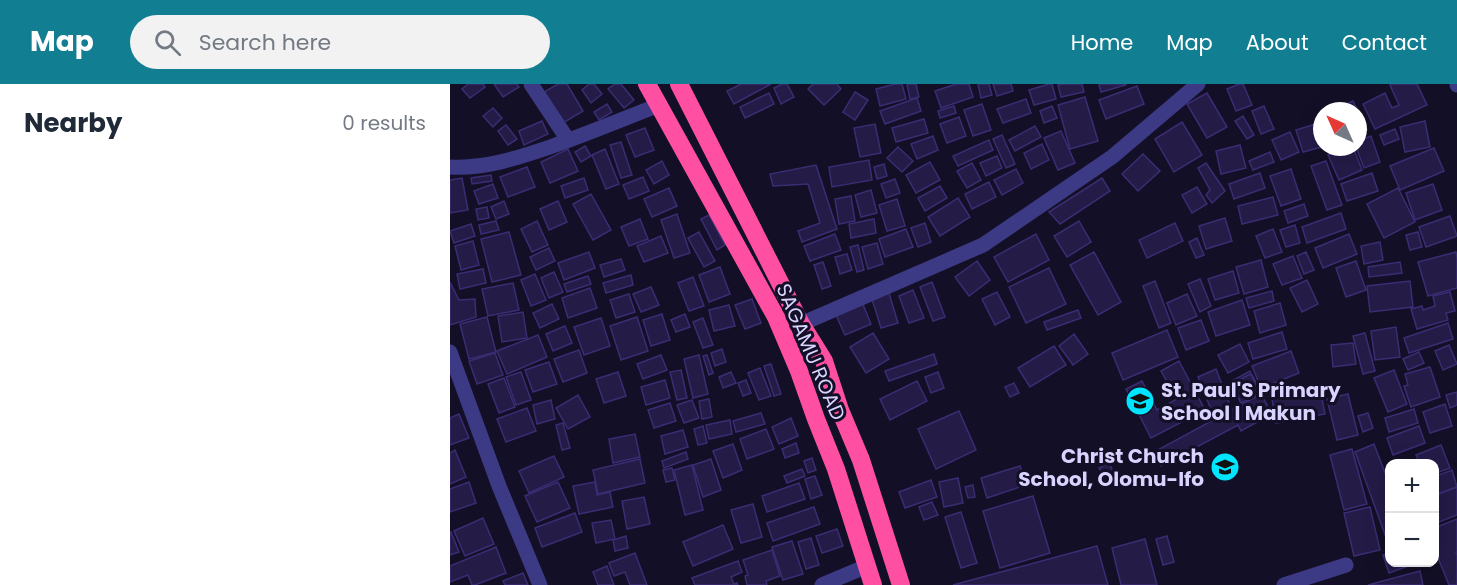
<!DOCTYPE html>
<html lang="en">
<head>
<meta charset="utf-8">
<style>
	:root { --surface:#fff; --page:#f2f2f3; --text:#1f2937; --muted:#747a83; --line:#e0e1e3; --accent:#117e91 }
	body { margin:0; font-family:Poppins,sans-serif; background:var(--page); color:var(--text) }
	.controls { position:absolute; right:18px; bottom:18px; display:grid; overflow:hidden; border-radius:12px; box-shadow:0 6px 24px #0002 }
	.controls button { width:54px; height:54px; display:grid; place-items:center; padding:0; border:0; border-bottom:2px solid var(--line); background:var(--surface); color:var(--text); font:30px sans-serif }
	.compass { position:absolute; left:863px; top:18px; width:54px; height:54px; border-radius:50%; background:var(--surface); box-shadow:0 6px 24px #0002; rotate:315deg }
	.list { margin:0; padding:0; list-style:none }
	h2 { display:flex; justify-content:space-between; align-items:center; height:78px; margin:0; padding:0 24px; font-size:26px }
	h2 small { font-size:20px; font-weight:400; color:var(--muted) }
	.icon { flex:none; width:33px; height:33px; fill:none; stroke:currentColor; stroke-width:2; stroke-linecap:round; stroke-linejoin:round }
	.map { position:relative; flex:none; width:1007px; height:501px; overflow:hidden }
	header { display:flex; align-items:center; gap:36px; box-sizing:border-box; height:84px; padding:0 30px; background:var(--accent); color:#fff }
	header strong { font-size:28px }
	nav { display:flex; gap:33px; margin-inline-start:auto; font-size:21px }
	.search { width:420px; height:54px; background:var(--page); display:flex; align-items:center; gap:15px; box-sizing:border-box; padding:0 21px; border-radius:33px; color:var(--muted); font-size:22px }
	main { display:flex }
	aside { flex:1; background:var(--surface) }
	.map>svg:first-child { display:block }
</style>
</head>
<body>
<header>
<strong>Map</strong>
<div class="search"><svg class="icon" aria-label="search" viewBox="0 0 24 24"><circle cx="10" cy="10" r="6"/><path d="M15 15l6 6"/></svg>Search here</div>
<nav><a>Home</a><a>Map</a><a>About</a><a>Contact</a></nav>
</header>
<main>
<aside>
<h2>Nearby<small>0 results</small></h2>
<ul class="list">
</ul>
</aside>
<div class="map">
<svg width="1007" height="501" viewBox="0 0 1007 501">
	<rect width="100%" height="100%" fill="#130f26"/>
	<!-- building -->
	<g fill="#241b47" stroke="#3b2d73" stroke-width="1.5">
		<polygon points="18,0 33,0 35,3 20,14 12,5"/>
		<polygon points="44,0 67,0 69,3 53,13"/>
		<polygon points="108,0 117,0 133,27 113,39 94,8"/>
		<polygon points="139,0 144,0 152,10 141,19 132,6"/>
		<polygon points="165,0 171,0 184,16 174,24 158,5"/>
		<polygon points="291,0 321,0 284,20 277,7"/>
		<polygon points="332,0 337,0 344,13 331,20 324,4"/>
		<polygon points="363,0 387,0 391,5 374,21 358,5"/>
		<polygon points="445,0 452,0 456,15 430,22 426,5"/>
		<polygon points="457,0 466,0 469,13 460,15"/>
		<polygon points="506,0 519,0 523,13 491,24 485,7"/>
		<polygon points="528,0 539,0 542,11 531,14"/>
		<polygon points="543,0 561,0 563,7 547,12"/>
		<polygon points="599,0 602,0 606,15 584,21 579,6"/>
		<polygon points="613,0 632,0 634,8 611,13 608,1"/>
		<polygon points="649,0 676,0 676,1 651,8"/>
		<polygon points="789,0 793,0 802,21 786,27 777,5"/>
		<polygon points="942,0 967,0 977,21 925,45 913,20 935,9 942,24 949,21 940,1"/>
		<polygon points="687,2 694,20 656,35 649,16"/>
		<polygon points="405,8 418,16 405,36 393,28"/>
		<polygon points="319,9 324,20 295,34 290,23"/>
		<polygon points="757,9 777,43 757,54 737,20"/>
		<polygon points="635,13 648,57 620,65 608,21"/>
		<polygon points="467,14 471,27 435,40 430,27"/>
		<polygon points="576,15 581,29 553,39 547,25"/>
		<polygon points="903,17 908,27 883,27 882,26"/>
		<polygon points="157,20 162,28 149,36 144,28"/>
		<polygon points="532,20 541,46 523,52 514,26"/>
		<polygon points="504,22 506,29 490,34 488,27"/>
		<polygon points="602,22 607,34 594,39 590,27"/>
		<polygon points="814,22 824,45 811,50 802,27"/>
		<polygon points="43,24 52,34 43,43 33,32"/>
		<polygon points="908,27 917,46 908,51"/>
		<polygon points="793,32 804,51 797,55 785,37"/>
		<polygon points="509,33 516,52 497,59 490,40"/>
		<polygon points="474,35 478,49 446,58 442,44"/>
		<polygon points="92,37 98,50 74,61 69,47"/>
		<polygon points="975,37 980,63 955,68 950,43"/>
		<polygon points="732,38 752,71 724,88 705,55"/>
		<polygon points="872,38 872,63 853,68 846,46"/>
		<polygon points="425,40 431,69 410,73 404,44"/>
		<polygon points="56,41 67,55 58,61 48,47"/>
		<polygon points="585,42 591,53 565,67 559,56"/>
		<polygon points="195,44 204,66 185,73 176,51"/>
		<polygon points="945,45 949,55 934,61 930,51"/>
		<polygon points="611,47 625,79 608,86 594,54"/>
		<polygon points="840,48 849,68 831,76 822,56"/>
		<polygon points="552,51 565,80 556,84 543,55"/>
		<polygon points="483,52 488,66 467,75 461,60"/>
		<polygon points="921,52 930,78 914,84 906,63 908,63 908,57"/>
		<polygon points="539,56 543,66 508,82 503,72"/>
		<polygon points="171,58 182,91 171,94 160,61"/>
		<polygon points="592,60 599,76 581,85 574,69"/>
		<polygon points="790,61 796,84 771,90 766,67"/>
		<polygon points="135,62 141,72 131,78 125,68"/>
		<polygon points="448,63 463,77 452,88 437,74"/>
		<polygon points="899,63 903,63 912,86 889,96 878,71"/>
		<polygon points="984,64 994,87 950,106 940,82"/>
		<polygon points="118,65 128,87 100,99 91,78"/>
		<polygon points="155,65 169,100 156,105 142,71"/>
		<polygon points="820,68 824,78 803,86 799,77"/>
		<polygon points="693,70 710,87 688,107 672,90"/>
		<polygon points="547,72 552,84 536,92 530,79"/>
		<polygon points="419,76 422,96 382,103 379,83"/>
		<polygon points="212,77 219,91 204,100 196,86"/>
		<polygon points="876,77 892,121 877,126 861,82"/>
		<polygon points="480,78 490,96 466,109 456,91"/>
		<polygon points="522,79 531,96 517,104 507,87"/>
		<polygon points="756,79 775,107 762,119 756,111 760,106 748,84"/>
		<polygon points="434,80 437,92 427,95 424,83"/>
		<polygon points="366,81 387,145 352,158 348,147 370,139 358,100 323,102 320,90"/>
		<polygon points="77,83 85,103 58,113 50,93"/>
		<polygon points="566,85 573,99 552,111 544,96"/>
		<polygon points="841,85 851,115 831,122 820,92"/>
		<polygon points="810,89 815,104 784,115 779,100"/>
		<polygon points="922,89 928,107 897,117 891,100"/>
		<polygon points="41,91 42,97 22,100 21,94"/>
		<polygon points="193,93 199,107 179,115 173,101"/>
		<polygon points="12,94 18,126 0,129 0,96"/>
		<polygon points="134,94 138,106 115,114 111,102"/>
		<polygon points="652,94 660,107 610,140 599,128"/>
		<polygon points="445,95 450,109 436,114 431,100"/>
		<polygon points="539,98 546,113 522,125 515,110"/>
		<polygon points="43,100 48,114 29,120 24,107"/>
		<polygon points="983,100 992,126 965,136 956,109"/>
		<polygon points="490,102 497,114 475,127 468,114"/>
		<polygon points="747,103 757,120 742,129 732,111"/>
		<polygon points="219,104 227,122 202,133 194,115"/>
		<polygon points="948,104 965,138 934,154 917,120"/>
		<polygon points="421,106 427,129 411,133 405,111"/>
		<polygon points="141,110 161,146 143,156 123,120"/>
		<polygon points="401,112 405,137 389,140 385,115"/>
		<polygon points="823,113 828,131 792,140 788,122"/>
		<polygon points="508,114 520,133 490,152 478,133"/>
		<polygon points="447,115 455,142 437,147 429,121"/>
		<polygon points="54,117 59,130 46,135 41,123"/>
		<polygon points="108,117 117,138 99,146 90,125"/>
		<polygon points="854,120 858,132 838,139 834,127"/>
		<polygon points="37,123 39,134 28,136 26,125"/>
		<polygon points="891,129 896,145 857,159 852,143"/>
		<polygon points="227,130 240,169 224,174 211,136"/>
		<polygon points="259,131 275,161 267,166 251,135"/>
		<polygon points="1000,132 1007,152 976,163 969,143"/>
		<polygon points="775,134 782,157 756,165 749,142"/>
		<polygon points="190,135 198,155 179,162 171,143"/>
		<polygon points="424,135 426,149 401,154 399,140"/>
		<polygon points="46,137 49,146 31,150 29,141"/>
		<polygon points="87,137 98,161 82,168 71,145"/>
		<polygon points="629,137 641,158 617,173 604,152"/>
		<polygon points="475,139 481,158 468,163 461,144"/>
		<polygon points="725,139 733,157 697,174 689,156"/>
		<polygon points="21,140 25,152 4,159 0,147"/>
		<polygon points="845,141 850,159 836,163 830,146"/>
		<polygon points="456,145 463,163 435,173 429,155"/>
		<polygon points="823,145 832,168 815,174 806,152"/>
		<polygon points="59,148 71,191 42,198 31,155"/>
		<polygon points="249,148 265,177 254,183 238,154"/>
		<polygon points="968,148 972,163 960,166 956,151"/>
		<polygon points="385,150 391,166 360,177 354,162"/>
		<polygon points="586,150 599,176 558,198 544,173"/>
		<polygon points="899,150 907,170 873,184 865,164"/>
		<polygon points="211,152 218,169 194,178 187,162"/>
		<polygon points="747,154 754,171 746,174 739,158"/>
		<polygon points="23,157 29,181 11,186 5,162"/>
		<polygon points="930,158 933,176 914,180 911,162"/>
		<polygon points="427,159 433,180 418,185 412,163"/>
		<polygon points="408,161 414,186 407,188 400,163"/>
		<polygon points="99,164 105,177 86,186 80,173"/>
		<polygon points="139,168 145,184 114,196 108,179"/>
		<polygon points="644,168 671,218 648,231 620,181"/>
		<polygon points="856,168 864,186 854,190 847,172"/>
		<polygon points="1006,168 1007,174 1007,204 978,212 968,178"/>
		<polygon points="397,170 402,186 390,190 385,173"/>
		<polygon points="843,172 852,194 832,201 823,180"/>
		<polygon points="171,175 175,186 154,193 150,181"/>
		<polygon points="811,176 818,203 794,210 786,183"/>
		<polygon points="527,177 540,196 519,212 505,193"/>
		<polygon points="906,177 916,206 896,213 886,184"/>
		<polygon points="373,178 381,202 372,205 364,181"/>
		<polygon points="950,178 952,189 919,193 918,183"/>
		<polygon points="270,183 280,210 259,218 249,191"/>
		<polygon points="599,184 616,220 576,239 559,203"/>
		<polygon points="33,185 36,199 10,205 7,190"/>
		<polygon points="783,187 789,209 765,216 758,195"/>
		<polygon points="104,188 113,208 99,214 91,194"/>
		<polygon points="85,190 96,216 81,222 71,196"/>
		<polygon points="181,191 183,201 156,209 153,199"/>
		<polygon points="138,192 141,200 117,208 114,200"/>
		<polygon points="243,193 254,222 239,227 228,199"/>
		<polygon points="750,195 761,222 750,228 738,200"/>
		<polygon points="857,196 868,220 852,228 840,204"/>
		<polygon points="705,197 721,239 709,244 693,202"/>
		<polygon points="960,197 963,223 920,228 917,202"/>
		<polygon points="0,198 9,216 25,215 26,233 0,241"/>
		<polygon points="482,198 495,233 483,237 470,203"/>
		<polygon points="63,199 69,226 38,232 32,205"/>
		<polygon points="201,203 209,221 191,228 183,210"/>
		<polygon points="140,204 147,224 118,234 112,214"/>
		<polygon points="463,206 474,234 459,239 449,212"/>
		<polygon points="822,207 824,217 799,224 796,214"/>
		<polygon points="547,208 560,233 545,241 532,215"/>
		<polygon points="1000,208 1005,227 996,229 998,236 967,245 961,225 972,222 973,226 985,222 983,212"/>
		<polygon points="439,209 448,239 431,244 422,215"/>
		<polygon points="179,210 185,228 166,234 160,216"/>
		<polygon points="737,210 747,232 726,241 717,219"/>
		<polygon points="302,215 311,239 295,245 285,221"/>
		<polygon points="792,216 800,241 766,252 758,228"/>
		<polygon points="412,218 421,240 395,251 385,229"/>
		<polygon points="830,219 836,241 810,249 804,227"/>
		<polygon points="102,220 109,235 90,244 83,229"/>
		<polygon points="279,221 285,242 264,247 259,226"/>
		<polygon points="628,226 631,234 597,246 594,238"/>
		<polygon points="73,228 77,254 52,258 48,232"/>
		<polygon points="212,230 220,256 201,262 193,236"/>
		<polygon points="235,230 240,243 226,248 221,236"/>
		<polygon points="37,233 46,268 19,275 10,240"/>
		<polygon points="187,233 198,267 171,276 160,242"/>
		<polygon points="151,234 160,262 134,271 124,243"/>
		<polygon points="253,234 263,261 253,264 243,238"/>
		<polygon points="751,236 759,257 736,266 728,244"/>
		<polygon points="998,239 1003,255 959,269 954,254"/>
		<polygon points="115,242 122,259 103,267 96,250"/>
		<polygon points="946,243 950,273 925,276 921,247"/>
		<polygon points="717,246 728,273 673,296 662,269"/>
		<polygon points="832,248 837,265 803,275 798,259"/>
		<polygon points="423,249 439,275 416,289 400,263"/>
		<polygon points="915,249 925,287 913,290 903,252"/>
		<polygon points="624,250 638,270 623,281 609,262"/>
		<polygon points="88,251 97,273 57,290 47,267"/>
		<polygon points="903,259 906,280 883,283 881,261"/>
		<polygon points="790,260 799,278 778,289 768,271"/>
		<polygon points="999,261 1007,280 993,286 985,267"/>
		<polygon points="604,262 616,281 580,303 568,284"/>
		<polygon points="272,265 276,278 265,282 261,269"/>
		<polygon points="129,266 137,289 113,298 104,275"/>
		<polygon points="841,267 849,289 811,304 802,282"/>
		<polygon points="969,268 974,279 958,286 953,275"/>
		<polygon points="45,269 53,291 27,300 19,277"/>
		<polygon points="484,270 487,280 439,297 435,287"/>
		<polygon points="211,271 217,286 193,295 187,280"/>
		<polygon points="249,271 258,310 243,314 234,275"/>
		<polygon points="257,271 263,289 259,291 253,272"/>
		<polygon points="729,277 755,326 701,354 676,305 692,297 707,326 727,315 711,287"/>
		<polygon points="99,278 107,300 83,308 75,286"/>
		<polygon points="321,280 331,310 324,312 314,282"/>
		<polygon points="980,283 990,313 961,323 954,302 958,301 955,290"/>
		<polygon points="310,284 321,312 309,316 298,289"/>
		<polygon points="766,285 780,321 762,328 748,293"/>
		<polygon points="231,286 237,314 227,316 220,288"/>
		<polygon points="944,286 957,320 938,328 924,294"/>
		<polygon points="800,287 811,308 791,319 780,298"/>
		<polygon points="71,288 81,316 66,321 56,293"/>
		<polygon points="168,288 176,312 154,319 146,295"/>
		<polygon points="281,288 286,299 273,304 269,293"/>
		<polygon points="488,288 494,304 481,309 475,293"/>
		<polygon points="801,290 810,310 791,319 782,299"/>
		<polygon points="54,294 65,323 49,329 38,300"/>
		<polygon points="215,296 220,314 196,321 191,303"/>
		<polygon points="296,296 301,309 293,312 288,299"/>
		<polygon points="467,297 477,317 440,336 430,315"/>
		<polygon points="564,299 569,309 560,313 555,303"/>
		<polygon points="870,305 875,330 826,339 822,315"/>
		<polygon points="1007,308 1007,321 1000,324 996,311"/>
		<polygon points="811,310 822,330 791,347 788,341 711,382 704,368"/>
		<polygon points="898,310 908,351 887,356 877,315"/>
		<polygon points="128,311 140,333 118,345 106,324"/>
		<polygon points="259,315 262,333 252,335 249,317"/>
		<polygon points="101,316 105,335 87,340 83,321"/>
		<polygon points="242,316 249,334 234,339 227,321"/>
		<polygon points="220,319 226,337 204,344 198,326"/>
		<polygon points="995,320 1002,342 980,349 973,328"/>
		<polygon points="77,324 86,347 56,358 47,335"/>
		<polygon points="964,325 968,339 939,348 935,334"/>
		<polygon points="509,327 526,366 486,385 468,345"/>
		<polygon points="311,329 315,340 286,348 283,337"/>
		<polygon points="918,329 923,344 913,348 908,332"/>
		<polygon points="9,330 19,354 0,361 0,334"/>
		<polygon points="341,334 348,352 329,360 322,343"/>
		<polygon points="280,336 282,350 259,355 256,341"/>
		<polygon points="113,339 120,364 112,366 106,341"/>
		<polygon points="253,342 257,359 248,361 244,345"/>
		<polygon points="969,342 975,359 943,371 937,354"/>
		<polygon points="316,345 324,365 297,375 290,355"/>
		<polygon points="233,346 238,363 215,370 211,352"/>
		<polygon points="185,350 190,373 163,379 159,355"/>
		<polygon points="346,359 349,369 335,374 332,365"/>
		<polygon points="283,360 292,386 273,394 263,367"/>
		<polygon points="924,360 940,402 940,455 937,456 905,368"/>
		<polygon points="991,361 1000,384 984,390 984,380 970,380 966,371"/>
		<polygon points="902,365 917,420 894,426 880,371"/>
		<polygon points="5,366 16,393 0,400 0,369"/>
		<polygon points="236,368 238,375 214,384 212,377"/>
		<polygon points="104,372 114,393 79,409 69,387"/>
		<polygon points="362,374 366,386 358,389 354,377"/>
		<polygon points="190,375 195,399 148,410 143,386"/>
		<polygon points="261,375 271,406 253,413 243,381"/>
		<polygon points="659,379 663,387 654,392 649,384"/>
		<polygon points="242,381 253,426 235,431 224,386"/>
		<polygon points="570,382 576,401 537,414 531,394"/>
		<polygon points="222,384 225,396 216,398 213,386"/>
		<polygon points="352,385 355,392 337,399 334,392"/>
		<polygon points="1002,386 1007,403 984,411 984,393"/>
		<polygon points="365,392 372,411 361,415 355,395"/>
		<polygon points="508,394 513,419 494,423 489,398"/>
		<polygon points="481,396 487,413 455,424 449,408"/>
		<polygon points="19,398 26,419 0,428 0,405"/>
		<polygon points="108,398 120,424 87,438 75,412"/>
		<polygon points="145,398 147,411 160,408 163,423 129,430 123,402"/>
		<polygon points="349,399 355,415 317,428 312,412"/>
		<polygon points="523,401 525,413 518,414 515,403"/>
		<polygon points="1007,403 1007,431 984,440 984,412"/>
		<polygon points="583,412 600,469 550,484 533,427"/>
		<polygon points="194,413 200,440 177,445 172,417"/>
		<polygon points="482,418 488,431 474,436 469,423"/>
		<polygon points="303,420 312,453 291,459 281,426"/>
		<polygon points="364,423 370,440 323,457 317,439"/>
		<polygon points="920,423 930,466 904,472 894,429"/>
		<polygon points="511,428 527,479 511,484 495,433"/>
		<polygon points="125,429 132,448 92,463 85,444"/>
		<polygon points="33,434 44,460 15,472 4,447"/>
		<polygon points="1007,435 1007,467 1006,468 1007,471 1007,501 999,501 984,464 984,444"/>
		<polygon points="161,436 165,455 146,459 142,439"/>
		<polygon points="273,441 283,465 243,482 233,458"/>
		<polygon points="387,445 393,462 372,469 366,452"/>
		<polygon points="0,448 1,448 9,468 0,471"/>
		<polygon points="176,452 178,464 165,467 163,456"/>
		<polygon points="717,452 724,478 713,481 706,455"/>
		<polygon points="361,454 369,481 356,485 348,458"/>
		<polygon points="695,455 707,501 671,501 662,464"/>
		<polygon points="342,457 353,490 333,496 322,463"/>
		<polygon points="647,462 658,501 503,501"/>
		<polygon points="46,463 56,489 25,501 22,501 18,491 0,498 0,482"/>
		<polygon points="322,466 330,492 316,497 317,501 297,501 295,492 298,491 293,476"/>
		<polygon points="185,469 197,501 180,501 175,488 164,492 159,479"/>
		<polygon points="940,469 940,478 960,478 961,481 939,489 933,471"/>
		<polygon points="288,477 292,488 281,493 284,500 287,499 288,501 245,501 242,494"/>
		<polygon points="157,482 164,501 148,501 143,488"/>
		<polygon points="970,487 973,501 918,501"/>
		<polygon points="73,489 78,501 55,501 53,497"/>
	</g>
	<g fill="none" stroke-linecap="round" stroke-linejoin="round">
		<!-- minor -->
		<g stroke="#3d3a85" stroke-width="15">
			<polyline points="81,0 118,56"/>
			<polyline points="1007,0 1007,1"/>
			<path d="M0,83c34,2 68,-9 100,-20 37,-13 73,-28 109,-42"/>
			<polyline points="351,240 533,161 662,73 748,0"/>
			<polyline points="0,268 49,402 90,501"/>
			<polyline points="372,501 417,482"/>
			<polyline points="834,501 896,481"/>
		</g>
		<!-- highway -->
		<g stroke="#ff4fa3" stroke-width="18">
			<polyline points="197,0 326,233 349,287 366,335 386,385 423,501"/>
			<polyline points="229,0 351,240 374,277 390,326 411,376 451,501"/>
		</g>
	</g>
	<!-- icons -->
	<defs>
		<g id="school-disc" transform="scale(1.5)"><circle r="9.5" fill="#00e5ff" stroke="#130f26"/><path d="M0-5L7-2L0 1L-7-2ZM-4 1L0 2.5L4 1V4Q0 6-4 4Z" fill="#111"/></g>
	</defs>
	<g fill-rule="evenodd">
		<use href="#school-disc" x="690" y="317"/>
		<use href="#school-disc" x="775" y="383"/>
	</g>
	<g text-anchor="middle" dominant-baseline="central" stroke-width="6" stroke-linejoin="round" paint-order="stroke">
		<!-- street labels -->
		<g font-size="20" fill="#d9d4ff" stroke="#130f26">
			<text transform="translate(361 268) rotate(67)">SAGAMU ROAD</text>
		</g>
		<!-- poi labels -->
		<g font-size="20" font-weight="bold" fill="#d9d4ff" stroke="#130f26" text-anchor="start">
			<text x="711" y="306">St. Paul'S Primary<tspan x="711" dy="23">School I Makun</tspan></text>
			<text x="754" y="372" text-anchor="end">Christ Church<tspan x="754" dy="23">School, Olomu-Ifo</tspan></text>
		</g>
	</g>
</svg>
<div class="controls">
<button>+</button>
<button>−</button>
</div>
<svg class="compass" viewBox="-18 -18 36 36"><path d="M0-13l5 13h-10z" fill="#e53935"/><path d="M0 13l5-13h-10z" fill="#747a83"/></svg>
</div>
</main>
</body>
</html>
